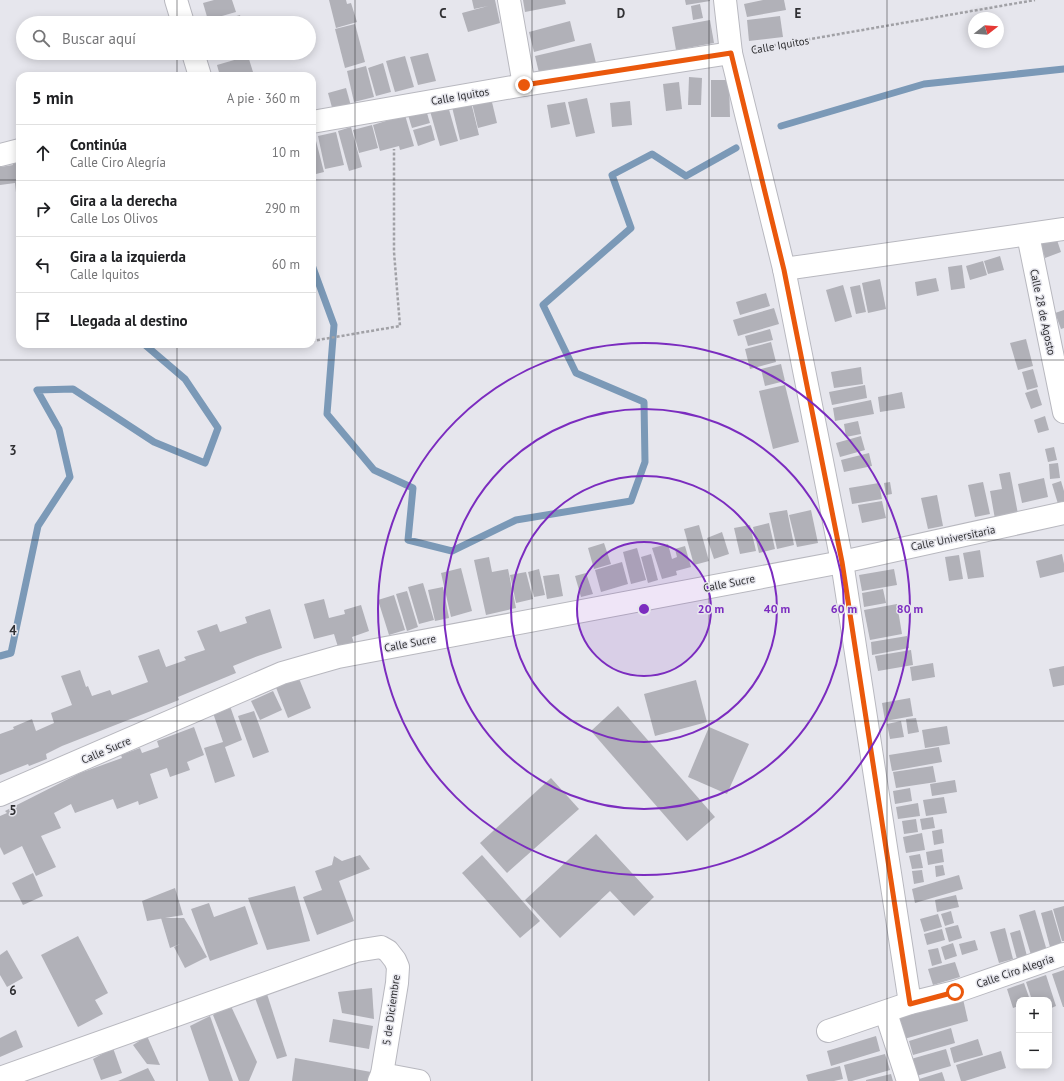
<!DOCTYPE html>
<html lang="es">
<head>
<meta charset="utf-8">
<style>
	:root { --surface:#fff; --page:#f6f6f6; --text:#202124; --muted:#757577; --line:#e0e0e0 }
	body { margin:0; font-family:"PT Sans",sans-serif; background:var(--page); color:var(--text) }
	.controls { position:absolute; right:12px; bottom:12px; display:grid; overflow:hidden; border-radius:8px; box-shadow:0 2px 10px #0003 }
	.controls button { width:36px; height:36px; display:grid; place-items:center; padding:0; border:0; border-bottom:1px solid var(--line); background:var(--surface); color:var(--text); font:20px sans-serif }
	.compass { position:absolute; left:968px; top:12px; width:36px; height:36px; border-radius:50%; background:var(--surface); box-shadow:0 2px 10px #0003; rotate:73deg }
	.stop { position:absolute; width:12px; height:12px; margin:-9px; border:3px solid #ea580c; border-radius:50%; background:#fff }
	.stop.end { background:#ea580c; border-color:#fff; box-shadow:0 1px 4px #0008 }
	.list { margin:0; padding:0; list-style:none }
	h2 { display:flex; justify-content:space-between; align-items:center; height:52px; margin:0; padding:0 16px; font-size:17px }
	h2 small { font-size:13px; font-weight:400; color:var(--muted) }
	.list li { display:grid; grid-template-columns:26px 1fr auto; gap:12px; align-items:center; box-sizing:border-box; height:56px; padding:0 16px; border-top:1px solid var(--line) }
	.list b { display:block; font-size:15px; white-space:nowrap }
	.list p { margin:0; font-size:13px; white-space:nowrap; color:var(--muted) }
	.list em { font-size:13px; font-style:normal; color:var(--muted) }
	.icon { flex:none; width:22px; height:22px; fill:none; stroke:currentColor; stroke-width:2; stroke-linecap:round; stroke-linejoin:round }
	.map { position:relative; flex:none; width:1064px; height:1081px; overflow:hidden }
	.search { position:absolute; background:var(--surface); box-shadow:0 2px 10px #0003; left:16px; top:16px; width:300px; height:44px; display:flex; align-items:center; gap:10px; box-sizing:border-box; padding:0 14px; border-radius:22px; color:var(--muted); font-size:15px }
	.panel { position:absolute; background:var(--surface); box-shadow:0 2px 10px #0003; left:16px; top:72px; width:300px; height:276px; border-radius:12px }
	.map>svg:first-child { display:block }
</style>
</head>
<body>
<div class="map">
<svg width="1064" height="1081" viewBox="0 0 1064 1081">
	<rect width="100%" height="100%" fill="#e6e6ed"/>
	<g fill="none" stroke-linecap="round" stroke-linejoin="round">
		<!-- stream -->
		<g stroke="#7b99b7" stroke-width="7">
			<polyline points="781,126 924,84 1064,69"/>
			<polyline points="312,265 334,325 327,414 374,470 413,488 408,540 452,551 516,520 631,501 645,462 644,402 576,373 543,305 631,228 612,175 652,154 686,176 736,148"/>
			<polyline points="0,656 11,653 38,526 70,477 59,429 37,390 73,389 154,442 205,463 218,428 185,379 144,344"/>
		</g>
	</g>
	<!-- building -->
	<g fill="#b1b1b8">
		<polygon points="214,0 232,0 236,12 208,20 203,3"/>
		<polygon points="329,0 346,0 347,4 351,3 357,22 336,28"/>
		<polygon points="472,0 495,0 500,23 468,32 462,13 488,6 474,9"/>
		<polygon points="523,0 565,0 566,4 525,12"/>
		<polygon points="685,0 710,0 710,1 686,5"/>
		<polygon points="763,0 784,0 786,10 747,17 744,4"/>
		<polygon points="700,4 703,18 693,20 691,6"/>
		<polygon points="240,15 242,23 220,23 219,21"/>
		<polygon points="780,16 783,37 749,41 747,20"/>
		<polygon points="710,20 714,43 676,50 672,27"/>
		<polygon points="570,21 575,41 534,52 529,32"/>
		<polygon points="355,24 365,62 345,68 335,29"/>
		<polygon points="591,43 596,63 540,77 535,56"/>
		<polygon points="214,53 237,53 216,60"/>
		<polygon points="428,53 436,81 418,85 410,57"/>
		<polygon points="248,56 253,72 239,76 220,76 217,65"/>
		<polygon points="405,56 414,87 395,92 386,61"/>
		<polygon points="383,63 391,92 376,96 368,68"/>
		<polygon points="366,66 374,97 354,102 347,71"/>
		<polygon points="689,77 702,78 701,105 688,105"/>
		<polygon points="711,80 729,80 730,117 711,117"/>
		<polygon points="679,82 682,109 666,111 663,84"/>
		<polygon points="346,88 351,106 333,111 328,93"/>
		<polygon points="491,98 497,123 478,128 472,103"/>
		<polygon points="587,98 595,133 576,137 568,102"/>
		<polygon points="630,101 632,125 612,127 610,103"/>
		<polygon points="471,102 479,135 460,140 452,107"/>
		<polygon points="565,102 570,124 551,128 547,105"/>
		<polygon points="448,106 458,141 440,146 430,111"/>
		<polygon points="426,110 430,123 412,128 408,115"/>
		<polygon points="405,115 414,146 400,150 399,146 380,151 373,125"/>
		<polygon points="372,125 378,148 359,153 353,130"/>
		<polygon points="431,125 435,140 418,146 413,130"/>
		<polygon points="351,127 362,167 349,171 338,131"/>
		<polygon points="336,132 344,165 325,169 318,136"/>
		<polygon points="312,137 315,137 324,172 312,175"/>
		<polygon points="20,162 20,201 17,202 15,183 0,185 0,167 13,165 12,163"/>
		<polygon points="1056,237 1061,252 1045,258 1040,242"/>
		<polygon points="1000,256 1004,270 988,274 984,261"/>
		<polygon points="983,261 987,275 970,280 966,266"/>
		<polygon points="962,265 965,288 951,290 948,267"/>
		<polygon points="936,278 939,291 917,296 915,282"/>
		<polygon points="880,279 886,309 868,313 862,283"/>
		<polygon points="843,285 852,317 835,322 826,290"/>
		<polygon points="860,285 866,312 856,314 850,287"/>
		<polygon points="766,293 770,306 740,315 736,302"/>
		<polygon points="774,308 779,324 738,336 733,320"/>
		<polygon points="1064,310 1064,328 1061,329 1055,313"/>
		<polygon points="770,329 773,340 748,346 745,336"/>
		<polygon points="1026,339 1033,366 1018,370 1010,343"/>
		<polygon points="771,342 776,362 750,369 745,349"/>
		<polygon points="781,364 785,381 765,386 761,369"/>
		<polygon points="861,367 863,384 834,388 831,372"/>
		<polygon points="1033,369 1038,387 1027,390 1022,372"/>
		<polygon points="785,385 799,442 773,449 759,391"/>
		<polygon points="865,385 867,398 832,405 829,392"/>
		<polygon points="1037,389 1042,405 1031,409 1025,393"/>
		<polygon points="902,392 905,408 880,412 878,397"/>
		<polygon points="871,400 874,414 835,421 833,408"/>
		<polygon points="1045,416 1049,430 1038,433 1034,420"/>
		<polygon points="858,421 861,434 846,437 844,424"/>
		<polygon points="861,436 865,450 840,457 836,443"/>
		<polygon points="1054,447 1057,460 1048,462 1045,449"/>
		<polygon points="869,453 872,466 844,472 841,460"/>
		<polygon points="1058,463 1060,478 1050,479 1049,464"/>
		<polygon points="1010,472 1018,514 995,519 990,491 1002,489 999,474"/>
		<polygon points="1044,478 1048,497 1022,503 1018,484"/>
		<polygon points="1061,481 1064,491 1064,502 1058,504 1052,484"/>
		<polygon points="890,482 892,494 886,495 884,483"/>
		<polygon points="983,482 990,514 975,517 968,485"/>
		<polygon points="879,483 882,499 852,504 849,488"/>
		<polygon points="937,495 943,526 928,529 921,498"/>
		<polygon points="882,501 886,518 862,523 858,505"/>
		<polygon points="787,510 794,545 777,549 769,513"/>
		<polygon points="811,510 818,543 797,547 789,515"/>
		<polygon points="769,523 775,549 759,553 753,527"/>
		<polygon points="699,525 709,561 694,565 684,529"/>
		<polygon points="750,525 756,551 740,554 734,528"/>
		<polygon points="722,532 729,554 714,559 707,538"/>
		<polygon points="604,543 611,564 594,569 588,548"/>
		<polygon points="668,544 672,559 677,557 675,549 685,546 691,567 676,571 677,575 662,579 652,548"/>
		<polygon points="637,548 646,580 631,584 623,552"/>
		<polygon points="980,550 984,577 968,579 963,553"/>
		<polygon points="651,554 658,580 648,583 641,557"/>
		<polygon points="1062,554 1064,564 1064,572 1040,578 1036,561"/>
		<polygon points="959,555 963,579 949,581 945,557"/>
		<polygon points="489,557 492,572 508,569 516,608 486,615 474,560"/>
		<polygon points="622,562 628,584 601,592 595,570"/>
		<polygon points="461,568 472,611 451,617 441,573"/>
		<polygon points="539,569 545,595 534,597 528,572"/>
		<polygon points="894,569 897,585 862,591 859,575"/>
		<polygon points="526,572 533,599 516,603 510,575"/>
		<polygon points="586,573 593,594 581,597 575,576"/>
		<polygon points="559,574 563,596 547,599 543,576"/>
		<polygon points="423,583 434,620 419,624 408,587"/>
		<polygon points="443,587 449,618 435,621 428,590"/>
		<polygon points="883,589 886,603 864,607 862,593"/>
		<polygon points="407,591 418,627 407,631 396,594"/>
		<polygon points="394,595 405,630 389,635 378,600"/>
		<polygon points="324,599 329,618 345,614 344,610 361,605 369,631 352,637 354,643 338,647 334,634 314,639 304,604"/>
		<polygon points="897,604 902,634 870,640 864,610"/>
		<polygon points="270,609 282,648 258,656 233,666 236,673 178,697 179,700 62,746 46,754 47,759 29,766 28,764 0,775 0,734 14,729 13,727 32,719 36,731 54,723 51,713 72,705 61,676 80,670 86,687 88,686 92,696 110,690 112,695 148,682 138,656 159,649 166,667 186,660 184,657 205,650 197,631 217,624 220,632 247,623 245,617"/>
		<polygon points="907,636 909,648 872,655 871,642"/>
		<polygon points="911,650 913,665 878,671 875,656"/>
		<polygon points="933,663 935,677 912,681 910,667"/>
		<polygon points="1064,666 1064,685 1053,687 1049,669"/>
		<polygon points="298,676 311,708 288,718 275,685"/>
		<polygon points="696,680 707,722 655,736 644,694"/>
		<polygon points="273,691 282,710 260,720 251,701"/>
		<polygon points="910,698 913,716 885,721 882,703"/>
		<polygon points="230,706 242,740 225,747 235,776 215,783 204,748 223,742 213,713"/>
		<polygon points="618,706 715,817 687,841 591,731"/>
		<polygon points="254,711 269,752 253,758 238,716"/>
		<polygon points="916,718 919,732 908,734 906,719"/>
		<polygon points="901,721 904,737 890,739 887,724"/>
		<polygon points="947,726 950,744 925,748 922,730"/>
		<polygon points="194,727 204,755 187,762 190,770 170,777 167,768 150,774 158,798 139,805 138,801 117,809 113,799 75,813 71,804 54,813 61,828 41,836 56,867 36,876 22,846 4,855 0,847 0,816 7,813 5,811 80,773 122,758 121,755 140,748 142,753 159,747 157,741"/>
		<polygon points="709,727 749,744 727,794 688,777"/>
		<polygon points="939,747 942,762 892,771 889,755"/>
		<polygon points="933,766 936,782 896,788 893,772"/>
		<polygon points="551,778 579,809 507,873 480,843"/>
		<polygon points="955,780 957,792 932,796 930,784"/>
		<polygon points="910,788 912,801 895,804 893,791"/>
		<polygon points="944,797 947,813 926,816 923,800"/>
		<polygon points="918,803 920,816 898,819 896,807"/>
		<polygon points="933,817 935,828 922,830 920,819"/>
		<polygon points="916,819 918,832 904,834 902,821"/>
		<polygon points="942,829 944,843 934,845 932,831"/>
		<polygon points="922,833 925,850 906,853 903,837"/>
		<polygon points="596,834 654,897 634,916 610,891 560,938 525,900"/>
		<polygon points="942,849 944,862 928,865 926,852"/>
		<polygon points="920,854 923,868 912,869 909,856"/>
		<polygon points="360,855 370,869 339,881 354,921 317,935 303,897 322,890 315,871 332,865 334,856 342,861"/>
		<polygon points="482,855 540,921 520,938 462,873"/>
		<polygon points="943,865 945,875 936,877 935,866"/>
		<polygon points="922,870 924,882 914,884 912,871"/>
		<polygon points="33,873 43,896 23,905 12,883"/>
		<polygon points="959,875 963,889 915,903 912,889"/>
		<polygon points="295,886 310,941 267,950 248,898"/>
		<polygon points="175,888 183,915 147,921 142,901"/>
		<polygon points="956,895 959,907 937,912 935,900"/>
		<polygon points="209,903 214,917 245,906 258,944 210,961 191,909"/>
		<polygon points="1064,906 1064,941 1062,941 1053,909"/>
		<polygon points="1035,910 1047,951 1031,955 1019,915"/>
		<polygon points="1052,910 1062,944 1050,947 1041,913"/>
		<polygon points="951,911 954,923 945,926 941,914"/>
		<polygon points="938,914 942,927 924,932 920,919"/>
		<polygon points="161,918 184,918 195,936 207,957 185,968 174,947 180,944 170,948"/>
		<polygon points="958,925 962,938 949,942 945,928"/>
		<polygon points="1005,928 1013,959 999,963 990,932"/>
		<polygon points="942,929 945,940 927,945 924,934"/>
		<polygon points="1020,930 1027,956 1017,959 1010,933"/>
		<polygon points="78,936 108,993 95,1000 103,1014 78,1027 41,955"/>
		<polygon points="975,940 978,950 962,955 959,944"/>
		<polygon points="953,943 957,956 945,960 941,947"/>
		<polygon points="938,948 942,963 932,966 928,950"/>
		<polygon points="7,950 23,978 7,987 0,975 0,955"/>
		<polygon points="955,962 960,977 933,985 928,969"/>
		<polygon points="1064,970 1064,1007 1063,1007 1052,974"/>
		<polygon points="1046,975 1056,1006 1049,1009 1049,1000 1032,1000 1026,982"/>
		<polygon points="1024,983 1030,1000 1019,1000 1019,1006 1013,1008 1007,989"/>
		<polygon points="372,988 374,1019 342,1013 338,992"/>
		<polygon points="267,994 287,1056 277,1059 254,995"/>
		<polygon points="963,999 968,1021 904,1039 898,1018"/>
		<polygon points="230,1004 257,1062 249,1081 239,1081 213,1015"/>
		<polygon points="210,1016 233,1081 209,1081 190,1026"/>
		<polygon points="333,1019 373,1026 369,1049 329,1042"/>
		<polygon points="951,1028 955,1043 913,1055 909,1041"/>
		<polygon points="16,1030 23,1047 0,1057 0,1038"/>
		<polygon points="147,1036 160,1065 147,1064 133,1045"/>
		<polygon points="876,1036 880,1051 831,1066 827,1051"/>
		<polygon points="978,1039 983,1055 954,1063 950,1048"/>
		<polygon points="113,1048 122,1073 101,1080 93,1059"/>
		<polygon points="946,1049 951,1066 916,1076 911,1059"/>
		<polygon points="1001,1051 1006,1068 965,1081 961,1081 956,1065"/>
		<polygon points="885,1054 890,1070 852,1081 848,1081 844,1065"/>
		<polygon points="295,1058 371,1072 369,1081 292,1081"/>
		<polygon points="840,1066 843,1079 834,1081 808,1081 806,1075"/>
		<polygon points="148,1068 155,1081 118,1081"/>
		<polygon points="942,1072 945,1081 917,1081 916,1080"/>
		<polygon points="891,1074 893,1081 866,1081 866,1080"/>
	</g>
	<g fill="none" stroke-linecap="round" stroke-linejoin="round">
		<!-- minor casing -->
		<g stroke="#b8b8bf" stroke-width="24">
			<g id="minor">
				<polyline points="176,0 183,23"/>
				<polyline points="509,0 524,85"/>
				<polyline points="725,0 731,53 784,269 842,562 910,1003"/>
				<polyline points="193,53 200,76"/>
				<polyline points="312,122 524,85 731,53"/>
				<polyline points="0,155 20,150"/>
				<polyline points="1028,235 1064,412"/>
				<polyline points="784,269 1064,229"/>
				<polyline points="0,795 282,673 338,657 842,562 1064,513"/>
				<polyline points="886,1013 908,1081"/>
				<polyline points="828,1031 910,1003 955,992 1064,954"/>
				<polyline points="382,1074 419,1081"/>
				<polyline points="0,1078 356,951 381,947 388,951 395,960 398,967 397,983 382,1074 379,1081"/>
			</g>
		</g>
		<!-- path -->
		<g stroke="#a1a1a6" stroke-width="2.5" stroke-dasharray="3 2" stroke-linecap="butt">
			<polyline points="753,49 1035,0"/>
			<polyline points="312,341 400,326 394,252 394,149"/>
			<polyline points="275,344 278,345 293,344"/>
		</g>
		<!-- minor -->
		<use href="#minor" stroke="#fff" stroke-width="22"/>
	</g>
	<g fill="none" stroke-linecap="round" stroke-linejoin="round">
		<!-- route -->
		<polyline stroke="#ea580c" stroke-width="5" points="524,85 731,53 784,270 842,562 910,1004 955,992"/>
	</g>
	<!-- grid -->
	<path fill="none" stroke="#303033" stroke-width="1" stroke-opacity="0.55" d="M177,0v23M355,0v1081M532,0v1081M709,0v1081M887,0v1081M177,53v23M0,180h20M312,180h752M177,344v737M0,360h1064M0,540h1064M0,721h1064M0,901h1064"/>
	<!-- distance rings -->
	<circle cx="644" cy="609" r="67" fill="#7b2cbf" fill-opacity=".12"/>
	<g fill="none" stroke="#7b2cbf" stroke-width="2">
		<circle cx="644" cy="609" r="67"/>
		<circle cx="644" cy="609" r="133"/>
		<circle cx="644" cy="609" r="200"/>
		<circle cx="644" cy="609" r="266"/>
	</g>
	<g text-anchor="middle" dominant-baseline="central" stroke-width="3" stroke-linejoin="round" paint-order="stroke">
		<!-- street labels -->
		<g font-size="11" fill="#303033" stroke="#e6e6ed">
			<text transform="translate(780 45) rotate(-10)">Calle Iquitos</text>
			<text transform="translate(460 96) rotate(-10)">Calle Iquitos</text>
			<text transform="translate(1043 312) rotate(78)">Calle 28 de Agosto</text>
			<text transform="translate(953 538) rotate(-12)">Calle Universitaria</text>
			<text transform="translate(729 583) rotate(-11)">Calle Sucre</text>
			<text transform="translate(410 643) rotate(-11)">Calle Sucre</text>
			<text transform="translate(106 750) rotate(-23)">Calle Sucre</text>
			<text transform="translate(1015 971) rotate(-19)">Calle Ciro Alegría</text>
			<text transform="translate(391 1010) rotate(-82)">5 de Diciembre</text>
		</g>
	</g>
	<g font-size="13" text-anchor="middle" font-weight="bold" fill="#303033" stroke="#e6e6ed" stroke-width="3" stroke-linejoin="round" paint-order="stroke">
		<text x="443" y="18">C</text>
		<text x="621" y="18">D</text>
		<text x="798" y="18">E</text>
		<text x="13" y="455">3</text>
		<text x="13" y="635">4</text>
		<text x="13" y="815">5</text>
		<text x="13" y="995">6</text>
	</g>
	<circle cx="644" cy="609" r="6" fill="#7b2cbf" stroke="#e6e6ed" stroke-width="2"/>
	<g font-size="12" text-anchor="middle" font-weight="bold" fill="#7b2cbf" stroke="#e6e6ed" stroke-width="3" stroke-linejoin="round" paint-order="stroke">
		<text x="711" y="613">20 m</text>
		<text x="777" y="613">40 m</text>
		<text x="844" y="613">60 m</text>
		<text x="910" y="613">80 m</text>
	</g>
</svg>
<div class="controls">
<button>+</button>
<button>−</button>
</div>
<svg class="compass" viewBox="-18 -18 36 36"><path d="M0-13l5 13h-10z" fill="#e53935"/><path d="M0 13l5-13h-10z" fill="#757577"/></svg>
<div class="stop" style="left:955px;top:992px"></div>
<div class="stop end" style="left:524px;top:85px"></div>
<div class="search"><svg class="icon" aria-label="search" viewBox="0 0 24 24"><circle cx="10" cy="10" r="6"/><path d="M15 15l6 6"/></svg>Buscar aquí</div>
<section class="panel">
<h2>5 min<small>A pie · 360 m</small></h2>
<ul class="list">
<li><svg class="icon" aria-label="ahead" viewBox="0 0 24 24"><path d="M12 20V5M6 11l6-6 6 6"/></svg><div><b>Continúa</b><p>Calle Ciro Alegría</p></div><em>10 m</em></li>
<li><svg class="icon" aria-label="right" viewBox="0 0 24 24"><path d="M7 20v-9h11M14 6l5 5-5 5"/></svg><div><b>Gira a la derecha</b><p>Calle Los Olivos</p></div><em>290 m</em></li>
<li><svg class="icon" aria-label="left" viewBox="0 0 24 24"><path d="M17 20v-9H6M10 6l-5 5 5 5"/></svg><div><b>Gira a la izquierda</b><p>Calle Iquitos</p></div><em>60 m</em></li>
<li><svg class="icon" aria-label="arrive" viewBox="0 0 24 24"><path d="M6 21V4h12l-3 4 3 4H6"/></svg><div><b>Llegada al destino</b></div></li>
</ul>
</section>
</div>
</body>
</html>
